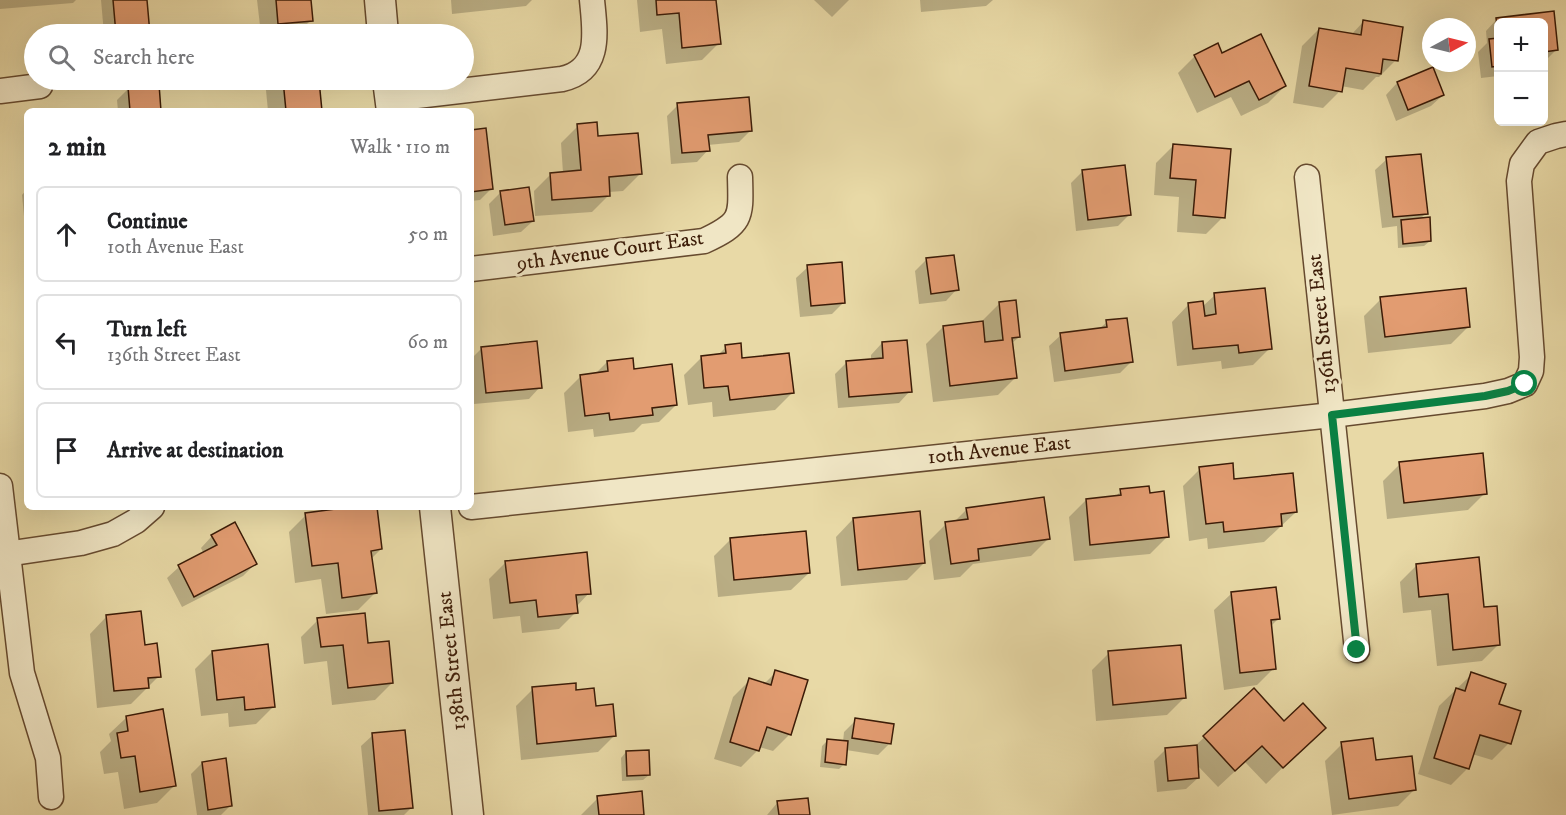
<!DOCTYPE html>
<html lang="en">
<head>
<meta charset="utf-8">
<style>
	:root { --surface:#fff; --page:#f6f6f6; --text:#202124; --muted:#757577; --line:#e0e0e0 }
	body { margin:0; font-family:"IM FELL DW Pica",serif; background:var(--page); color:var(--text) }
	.controls { position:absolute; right:18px; top:18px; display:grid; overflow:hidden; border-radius:9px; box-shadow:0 6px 24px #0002 }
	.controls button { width:54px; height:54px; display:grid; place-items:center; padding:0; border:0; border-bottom:2px solid var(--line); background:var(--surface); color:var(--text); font:30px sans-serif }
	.compass { position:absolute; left:1422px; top:18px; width:54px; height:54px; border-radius:50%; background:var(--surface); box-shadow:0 6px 24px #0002; rotate:83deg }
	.stop { position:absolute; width:18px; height:18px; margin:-14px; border:4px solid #0b8043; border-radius:50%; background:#fff }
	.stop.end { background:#0b8043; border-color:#fff; box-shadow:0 2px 6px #0008 }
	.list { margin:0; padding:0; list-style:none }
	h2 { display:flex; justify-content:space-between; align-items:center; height:78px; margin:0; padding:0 24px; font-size:26px }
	h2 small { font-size:20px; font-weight:400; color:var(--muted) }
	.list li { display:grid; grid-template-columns:39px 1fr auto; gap:18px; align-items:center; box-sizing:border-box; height:96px; margin:0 12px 12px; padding:0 12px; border:2px solid var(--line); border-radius:9px }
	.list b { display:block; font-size:22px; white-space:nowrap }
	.list p { margin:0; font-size:20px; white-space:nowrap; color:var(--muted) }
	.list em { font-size:20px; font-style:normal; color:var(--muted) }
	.icon { flex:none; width:33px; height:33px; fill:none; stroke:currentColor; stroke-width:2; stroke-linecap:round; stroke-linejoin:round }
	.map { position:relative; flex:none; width:1566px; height:815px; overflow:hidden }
	.search { position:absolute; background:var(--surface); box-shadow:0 6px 24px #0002; left:24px; top:24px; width:450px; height:66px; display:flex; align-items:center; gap:15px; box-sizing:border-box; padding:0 21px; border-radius:33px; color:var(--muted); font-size:22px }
	.panel { position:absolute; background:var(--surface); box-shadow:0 6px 24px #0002; left:24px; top:108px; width:450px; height:402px; border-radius:9px }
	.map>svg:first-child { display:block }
</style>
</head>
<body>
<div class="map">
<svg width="1566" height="815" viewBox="0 0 1566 815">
	<rect width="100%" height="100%" fill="#e8d9a6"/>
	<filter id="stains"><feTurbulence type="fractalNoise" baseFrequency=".00333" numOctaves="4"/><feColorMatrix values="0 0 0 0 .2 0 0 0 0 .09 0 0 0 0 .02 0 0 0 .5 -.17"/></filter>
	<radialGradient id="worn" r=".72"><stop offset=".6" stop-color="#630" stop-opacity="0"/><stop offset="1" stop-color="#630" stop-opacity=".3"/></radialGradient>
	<!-- shadow -->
	<g fill="#0003">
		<polygon points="0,0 76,0 73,3 0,9"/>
		<polygon points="101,0 146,0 149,34 104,34"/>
		<polygon points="257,0 309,0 311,20 297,34 261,34"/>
		<polygon points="451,0 532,0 526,6 452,14"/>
		<polygon points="637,0 715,0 719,43 702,60 666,64 662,29 640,32"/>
		<polygon points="814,0 849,0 832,17"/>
		<polygon points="920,0 993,0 986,6 921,12"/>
		<polygon points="1553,13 1557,49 1545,61 1544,61 1544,22 1498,22 1498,76 1481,78 1478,52 1487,43 1486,31 1497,19"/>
		<polygon points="1364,21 1396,60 1379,77 1376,77 1363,90 1341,86 1340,91 1323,108 1293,103 1302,46 1319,29 1351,35"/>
		<polygon points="1222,55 1285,86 1268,103 1241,116 1231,97 1197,113 1178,73 1195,56"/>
		<polygon points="107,80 131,80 108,82"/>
		<polygon points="265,80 318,80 321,111 268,111"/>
		<polygon points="1397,83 1443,95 1431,106 1396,121 1386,95"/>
		<polygon points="128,89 160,111 118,111 117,100"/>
		<polygon points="678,105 750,131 739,142 708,145 708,150 697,162 671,164 667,116"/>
		<polygon points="578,126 596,137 640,174 623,191 609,192 609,195 592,212 535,216 534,191 551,174 563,173 561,143"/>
		<polygon points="471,131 491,189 480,200 471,201"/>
		<polygon points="1173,146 1223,217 1206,234 1177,232 1179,197 1154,195 1156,163"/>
		<polygon points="1387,159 1426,213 1419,220 1430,241 1424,246 1398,248 1397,226 1382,228 1375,170"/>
		<polygon points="1083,171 1129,215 1118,226 1076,231 1071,183"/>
		<polygon points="27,189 27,227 25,227 22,195"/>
		<polygon points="501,192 533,221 521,232 493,236 489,204"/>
		<polygon points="926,260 957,289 946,301 919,304 915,271"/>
		<polygon points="808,267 844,302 832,314 800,317 796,278"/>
		<polygon points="1215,295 1270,348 1253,365 1222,369 1221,361 1177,366 1172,322 1189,304 1202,307"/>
		<polygon points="27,298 27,320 25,300"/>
		<polygon points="1381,299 1468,327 1451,344 1368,353 1364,316"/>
		<polygon points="1000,303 1019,337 1011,344 1015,378 998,395 933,402 926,344 943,327 983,323 983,320"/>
		<polygon points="1107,322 1132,361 1120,373 1054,382 1049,346 1061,335 1099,329"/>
		<polygon points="882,343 910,391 899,403 838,408 835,374 846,363 871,360 871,355"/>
		<polygon points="726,347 741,360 792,393 775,410 713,417 712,402 688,405 684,375 701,358 717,356"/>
		<polygon points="482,348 540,387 529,399 474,404 471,359"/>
		<polygon points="607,362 633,370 676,405 659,422 642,424 634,432 594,437 593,429 568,432 564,393 581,376 595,374"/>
		<polygon points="1400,464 1485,493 1468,510 1387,519 1383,481"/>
		<polygon points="1200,469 1233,481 1296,512 1264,542 1208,549 1207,538 1189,541 1183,486"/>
		<polygon points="1121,491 1167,537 1150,554 1074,561 1069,517 1086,500 1114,498"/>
		<polygon points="341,507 375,507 381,549 371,559 375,593 358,610 326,614 321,579 295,583 289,532 306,515 342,510"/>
		<polygon points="967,509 1048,539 1031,556 973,564 960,577 934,580 929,541 946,524 953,523"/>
		<polygon points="853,519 924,563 907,580 841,586 836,537"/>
		<polygon points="212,536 255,564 243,576 182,607 167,578 179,567 204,554 201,548"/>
		<polygon points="731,539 809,573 791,590 718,597 714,556"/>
		<polygon points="506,562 589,593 576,607 576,612 559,629 522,633 520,616 493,619 489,579"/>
		<polygon points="1417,565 1482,609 1499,644 1482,661 1437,666 1431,610 1403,613 1400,582"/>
		<polygon points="1232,593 1278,619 1270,627 1274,668 1257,685 1224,690 1214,610"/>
		<polygon points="107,616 143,646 159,676 131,704 97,708 90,634"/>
		<polygon points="318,620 367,645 392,683 375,700 332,705 327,661 304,664 301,637"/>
		<polygon points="212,652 274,706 256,724 229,727 228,713 201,716 195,669"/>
		<polygon points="1109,653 1184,698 1167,715 1096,721 1092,670"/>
		<polygon points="776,672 790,734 773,751 759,747 758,750 741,767 714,759 733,697 750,680 764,684"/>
		<polygon points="1472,674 1497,705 1509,743 1492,760 1472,754 1468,768 1451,785 1418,774 1439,706"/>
		<polygon points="533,689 575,691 615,735 598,752 521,760 516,706"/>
		<polygon points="1254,690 1284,723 1307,744 1266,784 1245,762 1218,787 1197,765 1198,778 1186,789 1157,792 1154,761 1166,749 1194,747"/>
		<polygon points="127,717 174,786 157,803 124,809 118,772 104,774 100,752 111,741 109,734"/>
		<polygon points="856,720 890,743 878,755 846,750 844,764 839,769 820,767 822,746 828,740 843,742 844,732"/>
		<polygon points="373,735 412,807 404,815 368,815 361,746"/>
		<polygon points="1342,744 1374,762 1415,789 1398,806 1332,815 1325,761"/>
		<polygon points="626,752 649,775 643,780 622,781 621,758"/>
		<polygon points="202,763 231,805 221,815 197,815 191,774"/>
		<polygon points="598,798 643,815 581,815"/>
		<polygon points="778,802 808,815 767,815"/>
	</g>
	<!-- building -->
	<g fill="#e29c71" stroke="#3b1b07" stroke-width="1.5">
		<polygon points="113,0 147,0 150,34 116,34"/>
		<polygon points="276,0 311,0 313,21 278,24"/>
		<polygon points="656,0 716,0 721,44 682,48 679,13 657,15"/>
		<polygon points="1554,11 1558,50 1544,52 1544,22 1498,22 1498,35 1496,18"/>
		<polygon points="1363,20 1403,27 1398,61 1383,59 1381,74 1346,68 1342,92 1309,86 1319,28 1361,35"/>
		<polygon points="1261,34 1286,86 1259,100 1249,81 1215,97 1194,55 1218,43 1222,53"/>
		<polygon points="1498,38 1498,66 1492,67 1489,39"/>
		<polygon points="1433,67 1444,95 1408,110 1397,82"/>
		<polygon points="283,80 319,80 322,111 286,111"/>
		<polygon points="159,84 161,111 130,111 128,87"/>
		<polygon points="749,97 752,131 708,135 710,151 682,153 677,103"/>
		<polygon points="597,122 598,136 638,133 642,174 609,177 610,196 552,200 550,173 581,170 577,124"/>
		<polygon points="486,128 493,189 471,192 471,130"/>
		<polygon points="1173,144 1231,149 1225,218 1193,215 1196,180 1170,178"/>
		<polygon points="1421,154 1428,214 1393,217 1386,157"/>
		<polygon points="1125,165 1131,215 1088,220 1082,170"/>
		<polygon points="529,187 534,221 505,225 500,191"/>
		<polygon points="1430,217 1431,241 1403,244 1401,220"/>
		<polygon points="954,255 959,290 931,294 926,258"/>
		<polygon points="842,262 845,303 811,306 807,265"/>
		<polygon points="1265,288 1272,349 1239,353 1238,345 1193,349 1188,303 1203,301 1205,316 1216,314 1214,293"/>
		<polygon points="1466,288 1470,327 1385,337 1380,297"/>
		<polygon points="1016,300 1020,337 1012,338 1017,378 950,386 943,326 983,321 985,342 1003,340 999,302"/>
		<polygon points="1127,318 1133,362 1065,371 1060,333 1107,327 1106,320"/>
		<polygon points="907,340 912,392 849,397 846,361 883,358 882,342"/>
		<polygon points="537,341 542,388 486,393 481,347"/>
		<polygon points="741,343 742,358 789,353 794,393 730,400 728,386 704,388 701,356 726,353 725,345"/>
		<polygon points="633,358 634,369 672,364 677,405 652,408 653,415 610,420 609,413 585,416 580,375 608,371 607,361"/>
		<polygon points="1483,453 1487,494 1404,503 1399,462"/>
		<polygon points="1233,463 1234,479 1293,473 1297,512 1281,514 1282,526 1224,532 1223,522 1206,524 1199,467"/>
		<polygon points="1149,486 1150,493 1164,491 1169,537 1090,545 1086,499 1121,495 1120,489"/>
		<polygon points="1044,497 1050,539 978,549 979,560 951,564 945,522 968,519 966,508"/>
		<polygon points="351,507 377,507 382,549 371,551 377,593 342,598 338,563 312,566 305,513"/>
		<polygon points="920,511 925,563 858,570 853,518"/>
		<polygon points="235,522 257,564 194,597 178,565 217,545 211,535"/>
		<polygon points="806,531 810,573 734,580 730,538"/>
		<polygon points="587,552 591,594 576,595 578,613 538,617 536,600 510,603 505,561"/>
		<polygon points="1479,557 1484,607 1497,606 1500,645 1453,650 1448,594 1419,597 1416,564"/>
		<polygon points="1276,587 1280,619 1271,620 1276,669 1240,673 1231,592"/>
		<polygon points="141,611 145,645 157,643 161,677 148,678 149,688 114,691 106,615"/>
		<polygon points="365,613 368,643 389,641 393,683 348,688 343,645 321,647 317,618"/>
		<polygon points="268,644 275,707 245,710 244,697 217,700 212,651"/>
		<polygon points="1181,645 1186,698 1113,705 1108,651"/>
		<polygon points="775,670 808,680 791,735 767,727 759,751 730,742 749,678 771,685"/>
		<polygon points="1471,672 1506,684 1499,704 1521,711 1511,744 1480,735 1469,769 1434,758 1456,688 1465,691"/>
		<polygon points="576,683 576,690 594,688 596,706 613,704 616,736 537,744 532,687"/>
		<polygon points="1254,688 1284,721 1303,703 1326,728 1283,768 1262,746 1235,771 1203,736"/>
		<polygon points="163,709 176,786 140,792 135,756 121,758 117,733 128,731 126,716"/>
		<polygon points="855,718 894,724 891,744 852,738"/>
		<polygon points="405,730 413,808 379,811 372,733"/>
		<polygon points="1373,738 1376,760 1412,756 1416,790 1349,799 1341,742"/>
		<polygon points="827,739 848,741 846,765 825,762"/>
		<polygon points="1197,745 1199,778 1168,781 1165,748"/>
		<polygon points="649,750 650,775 627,776 626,751"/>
		<polygon points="226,758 232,806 208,810 202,762"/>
		<polygon points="642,791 644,815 599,815 597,796"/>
		<polygon points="808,798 810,815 779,815 777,801"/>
	</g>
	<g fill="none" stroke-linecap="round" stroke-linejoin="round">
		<!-- minor casing -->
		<g stroke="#664a2f" stroke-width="27">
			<g id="minor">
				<polyline points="0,91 40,86"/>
				<path d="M391,99l171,-20c40,-9 33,-47 30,-79"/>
				<polyline points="1307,177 1357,650"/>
				<path d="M471,269l233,-28c39,-18 37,-24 36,-64"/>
				<polyline points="0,486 22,673 48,758 51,797"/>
				<polyline points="471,507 1332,415 1485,396 1508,391 1525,384 1531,371 1532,357 1519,181 1522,164 1538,142 1556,136 1566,134"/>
				<polyline points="0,555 81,543 113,534 136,521 152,507"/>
			</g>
		</g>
		<!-- tertiary casing -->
		<g stroke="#664a2f" stroke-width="33">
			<g id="tertiary">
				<polyline points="380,0 383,34"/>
				<polyline points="388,80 392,111"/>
				<polyline points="435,507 468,815"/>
			</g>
		</g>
		<!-- minor -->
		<use href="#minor" stroke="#f0e6c5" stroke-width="24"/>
		<!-- tertiary -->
		<use href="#tertiary" stroke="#f0e6c5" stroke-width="30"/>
	</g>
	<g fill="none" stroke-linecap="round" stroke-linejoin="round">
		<!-- route -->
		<polyline stroke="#0b8043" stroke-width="8" points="1357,650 1332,415 1485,396 1508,391 1525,384"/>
	</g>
	<g text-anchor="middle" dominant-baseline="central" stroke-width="6" stroke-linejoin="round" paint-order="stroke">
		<!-- street labels -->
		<g font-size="21" fill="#3b1b07" stroke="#f0e6c5">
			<text transform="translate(610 251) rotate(-8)">9th Avenue Court East</text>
			<text transform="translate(1322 324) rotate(-96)">136th Street East</text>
			<text transform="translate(999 450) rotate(-6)">10th Avenue East</text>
			<text transform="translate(452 661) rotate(-96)">138th Street East</text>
		</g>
	</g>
	<rect width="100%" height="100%" filter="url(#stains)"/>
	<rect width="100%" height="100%" fill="url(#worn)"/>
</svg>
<div class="controls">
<button>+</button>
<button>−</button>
</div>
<svg class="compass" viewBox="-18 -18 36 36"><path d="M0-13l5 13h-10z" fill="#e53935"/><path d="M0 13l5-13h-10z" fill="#757577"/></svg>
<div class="stop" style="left:1525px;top:384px"></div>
<div class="stop end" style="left:1357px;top:650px"></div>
<div class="search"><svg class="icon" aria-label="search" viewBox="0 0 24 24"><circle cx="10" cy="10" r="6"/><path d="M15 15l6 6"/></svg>Search here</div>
<section class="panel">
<h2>2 min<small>Walk · 110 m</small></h2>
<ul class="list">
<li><svg class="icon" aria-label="ahead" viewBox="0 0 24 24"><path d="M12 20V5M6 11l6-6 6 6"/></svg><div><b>Continue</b><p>10th Avenue East</p></div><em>50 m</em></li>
<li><svg class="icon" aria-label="left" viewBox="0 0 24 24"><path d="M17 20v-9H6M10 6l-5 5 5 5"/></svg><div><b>Turn left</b><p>136th Street East</p></div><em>60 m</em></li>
<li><svg class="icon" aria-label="arrive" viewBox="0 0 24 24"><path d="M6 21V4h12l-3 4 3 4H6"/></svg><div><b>Arrive at destination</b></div></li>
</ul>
</section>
</div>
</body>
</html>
